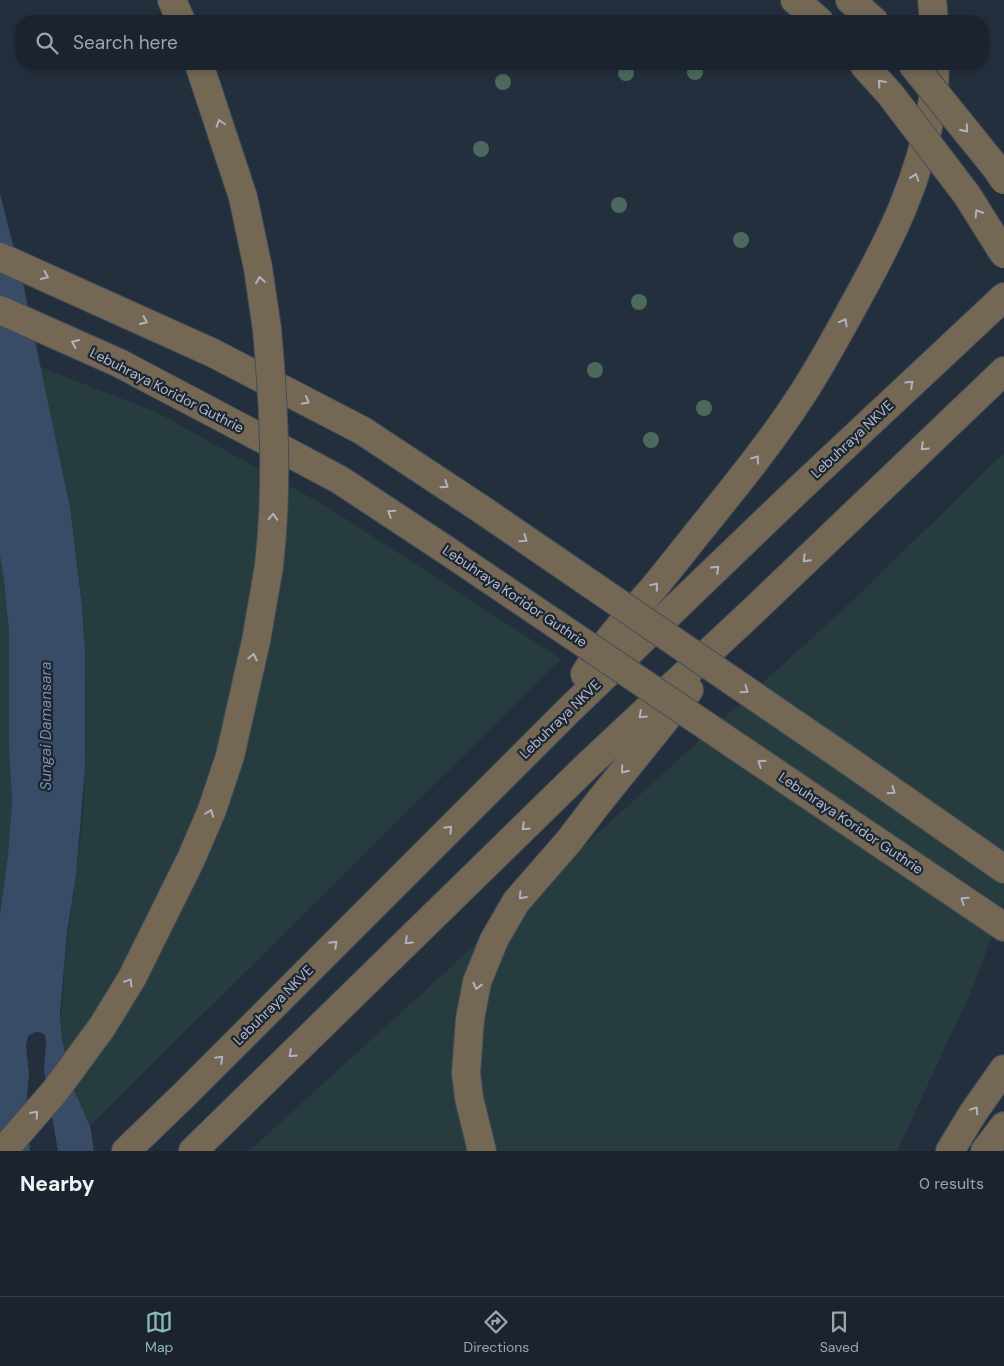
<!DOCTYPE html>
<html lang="en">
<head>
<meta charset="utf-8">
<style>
	:root { --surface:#1b232e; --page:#282f3a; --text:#f1f3f6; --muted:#a0a4aa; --line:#39404a; --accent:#8bbbb9 }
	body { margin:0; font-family:"DM Sans",sans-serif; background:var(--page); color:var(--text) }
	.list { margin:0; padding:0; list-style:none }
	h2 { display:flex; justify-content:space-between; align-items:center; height:65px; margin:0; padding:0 20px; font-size:21px }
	h2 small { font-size:16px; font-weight:400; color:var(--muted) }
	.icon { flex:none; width:28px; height:28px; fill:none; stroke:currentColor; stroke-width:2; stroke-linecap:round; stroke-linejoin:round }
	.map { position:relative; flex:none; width:1004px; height:1151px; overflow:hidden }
	.search { position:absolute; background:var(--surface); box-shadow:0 2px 8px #0003; left:15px; right:15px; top:15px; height:55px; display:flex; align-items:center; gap:12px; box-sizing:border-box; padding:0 18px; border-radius:20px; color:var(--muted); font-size:19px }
	.sheet { height:145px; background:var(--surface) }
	nav { display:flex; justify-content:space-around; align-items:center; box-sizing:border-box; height:70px; border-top:1px solid var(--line); background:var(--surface); font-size:14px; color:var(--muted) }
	nav a { display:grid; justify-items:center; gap:2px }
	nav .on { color:var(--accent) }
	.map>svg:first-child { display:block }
</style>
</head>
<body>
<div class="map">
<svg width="1004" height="1151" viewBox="0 0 1004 1151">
	<rect width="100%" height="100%" fill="#242f3e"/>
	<!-- green -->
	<g fill="#263c3f">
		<path d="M40,367l114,44 172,95 235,153 -471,467c-12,-29 -24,-57 -28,-88 -2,-22 1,-41 2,-62 5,-70 21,-141 21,-211 1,-53 1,-106 -3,-159 -6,-81 -26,-160 -42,-239z"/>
		<polygon points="1004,453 1004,902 974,985 897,1151 249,1151 848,605"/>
		<polygon points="0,555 4,581 9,631 9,746 12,802 8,855 0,916"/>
	</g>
	<!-- water -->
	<path fill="#394c67" d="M0,194l24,94 46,220 12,98 3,49v112l-9,108 -9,57 -7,81 2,26 10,46 18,41 4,25h-36l-14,-81 2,-28 -1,-7c-7,-5 -11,-3 -17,1l-2,9 3,29 -3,33 4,44h-30v-235l8,-61 4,-53 -3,-56v-115l-5,-50 -4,-26z"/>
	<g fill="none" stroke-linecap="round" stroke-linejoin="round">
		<!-- highway casing -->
		<g stroke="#434c59" stroke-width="30">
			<g id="highway">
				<polyline points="172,0 181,21"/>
				<polyline points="795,0 819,21"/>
				<polyline points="850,0 874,21"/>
				<polyline points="932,0 934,21"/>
				<polyline points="199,64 243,197 258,268 267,329"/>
				<polyline points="0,257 213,353 363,431 484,511"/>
				<polyline points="0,310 119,363 297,457 340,480 446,550"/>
				<path d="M585,674c18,-30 43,-57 66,-83 15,-18 30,-37 45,-56 37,-46 75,-92 107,-142 19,-29 36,-61 53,-92 35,-63 65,-123 76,-196 3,-13 2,-28 3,-41"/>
				<polyline points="852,763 1004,869"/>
				<polyline points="816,800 1004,927"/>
				<polyline points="3,1151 55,1091 102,1027 132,978 191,859 212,810 230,756 256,641 269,566"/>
				<polyline points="126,1151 185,1094 568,711 799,489 1004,297"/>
				<polyline points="193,1151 588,765 754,610 1004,371"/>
				<polyline points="482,1151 469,1098 466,1073 470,1019 477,982 494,940 516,902 569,841 598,803 689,690"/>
				<polyline points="950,1151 973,1113 1004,1069"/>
				<polyline points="985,1151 1004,1126"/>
			</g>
		</g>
		<!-- highway -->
		<use href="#highway" stroke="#746855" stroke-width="28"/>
		<!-- highway-bridge casing -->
		<g stroke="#434c59" stroke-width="30" stroke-linecap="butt">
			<g id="highway-bridge">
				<polyline points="863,64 890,94 967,195 1004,254"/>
				<polyline points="912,64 997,169 1004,180"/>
				<path d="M267,329c7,79 11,157 2,237"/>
				<polyline points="484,511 852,763"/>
				<polyline points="446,550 816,800"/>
			</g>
		</g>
		<!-- highway-bridge -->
		<use href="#highway-bridge" stroke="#746855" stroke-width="28"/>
	</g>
	<!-- trees -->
	<g fill="#4b6a5d">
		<circle cx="695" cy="72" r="8"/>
		<circle cx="626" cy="73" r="8"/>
		<circle cx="503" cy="82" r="8"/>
		<circle cx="481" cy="149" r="8"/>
		<circle cx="619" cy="205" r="8"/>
		<circle cx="741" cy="240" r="8"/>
		<circle cx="639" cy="302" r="8"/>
		<circle cx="595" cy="370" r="8"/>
		<circle cx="704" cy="408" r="8"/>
		<circle cx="651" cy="440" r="8"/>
	</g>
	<!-- one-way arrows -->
	<defs><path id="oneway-chevron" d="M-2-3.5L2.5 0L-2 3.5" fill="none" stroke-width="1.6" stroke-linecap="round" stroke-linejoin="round" transform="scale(1.25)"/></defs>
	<g stroke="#aeb4bd">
		<use href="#oneway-chevron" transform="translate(881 83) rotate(-132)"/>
		<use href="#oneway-chevron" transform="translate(220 123) rotate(-108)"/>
		<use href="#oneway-chevron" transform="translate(965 129) rotate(51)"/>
		<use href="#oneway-chevron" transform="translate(915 177) rotate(-71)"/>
		<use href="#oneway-chevron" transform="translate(978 213) rotate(-122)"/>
		<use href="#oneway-chevron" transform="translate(45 276) rotate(24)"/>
		<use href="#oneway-chevron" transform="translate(260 280) rotate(-99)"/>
		<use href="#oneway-chevron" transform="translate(144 321) rotate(25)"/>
		<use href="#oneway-chevron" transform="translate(844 322) rotate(-61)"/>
		<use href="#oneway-chevron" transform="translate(75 343) rotate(-156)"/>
		<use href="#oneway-chevron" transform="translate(910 384) rotate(-43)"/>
		<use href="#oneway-chevron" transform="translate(306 401) rotate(28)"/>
		<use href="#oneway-chevron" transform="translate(924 447) rotate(136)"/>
		<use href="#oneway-chevron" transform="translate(756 459) rotate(-53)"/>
		<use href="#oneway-chevron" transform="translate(445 485) rotate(34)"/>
		<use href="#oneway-chevron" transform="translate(391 513) rotate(-147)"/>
		<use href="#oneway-chevron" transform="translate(273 517) rotate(-87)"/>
		<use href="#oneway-chevron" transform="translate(524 539) rotate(34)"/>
		<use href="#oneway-chevron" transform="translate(806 559) rotate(135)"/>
		<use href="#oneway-chevron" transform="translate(716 569) rotate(-44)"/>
		<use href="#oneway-chevron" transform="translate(655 586) rotate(-50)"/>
		<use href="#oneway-chevron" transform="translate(253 657) rotate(-77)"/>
		<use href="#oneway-chevron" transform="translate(745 690) rotate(34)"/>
		<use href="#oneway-chevron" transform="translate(642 715) rotate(137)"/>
		<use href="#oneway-chevron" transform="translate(761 763) rotate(-146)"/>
		<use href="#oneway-chevron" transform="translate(624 770) rotate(129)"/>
		<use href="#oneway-chevron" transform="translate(892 791) rotate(35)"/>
		<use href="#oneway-chevron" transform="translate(210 813) rotate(-69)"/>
		<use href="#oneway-chevron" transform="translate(525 827) rotate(136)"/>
		<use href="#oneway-chevron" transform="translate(449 829) rotate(-45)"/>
		<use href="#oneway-chevron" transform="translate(522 896) rotate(132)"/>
		<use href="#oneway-chevron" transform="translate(964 900) rotate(-146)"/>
		<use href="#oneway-chevron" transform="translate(408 941) rotate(136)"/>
		<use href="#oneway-chevron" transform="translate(334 944) rotate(-45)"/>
		<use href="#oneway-chevron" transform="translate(129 982) rotate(-59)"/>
		<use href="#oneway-chevron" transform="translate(477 986) rotate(104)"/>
		<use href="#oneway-chevron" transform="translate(292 1054) rotate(136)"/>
		<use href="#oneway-chevron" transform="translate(220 1059) rotate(-45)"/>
		<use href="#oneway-chevron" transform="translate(975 1110) rotate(-56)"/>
		<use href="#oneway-chevron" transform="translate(35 1114) rotate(-49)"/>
	</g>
	<g text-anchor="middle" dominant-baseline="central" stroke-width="4.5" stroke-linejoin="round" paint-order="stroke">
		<!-- street labels -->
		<g font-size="14" fill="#b4bcc9" stroke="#1d2633">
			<text transform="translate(167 390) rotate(27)">Lebuhraya Koridor Guthrie</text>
			<text transform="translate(852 439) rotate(-43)">Lebuhraya NKVE</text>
			<text transform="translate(515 596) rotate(34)">Lebuhraya Koridor Guthrie</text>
			<text transform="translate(560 719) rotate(-44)">Lebuhraya NKVE</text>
			<text transform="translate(851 823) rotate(34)">Lebuhraya Koridor Guthrie</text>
			<text transform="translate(273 1005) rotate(-45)">Lebuhraya NKVE</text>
		</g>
		<!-- water labels -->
		<g font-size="15" font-style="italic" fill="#7c92b1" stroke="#1d2633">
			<text transform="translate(46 726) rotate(-90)">Sungai Damansara</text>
		</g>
	</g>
</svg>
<div class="search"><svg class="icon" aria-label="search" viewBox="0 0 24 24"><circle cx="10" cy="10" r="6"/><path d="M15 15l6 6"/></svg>Search here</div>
</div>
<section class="sheet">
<h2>Nearby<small>0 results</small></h2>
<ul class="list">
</ul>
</section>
<nav>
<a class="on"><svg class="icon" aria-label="map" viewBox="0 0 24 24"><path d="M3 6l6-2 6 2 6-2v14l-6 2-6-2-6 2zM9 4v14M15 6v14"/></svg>Map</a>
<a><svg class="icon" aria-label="directions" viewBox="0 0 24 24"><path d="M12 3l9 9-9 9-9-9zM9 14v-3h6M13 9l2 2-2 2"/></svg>Directions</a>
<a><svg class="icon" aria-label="saved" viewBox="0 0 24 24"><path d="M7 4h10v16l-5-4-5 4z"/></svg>Saved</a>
</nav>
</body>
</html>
